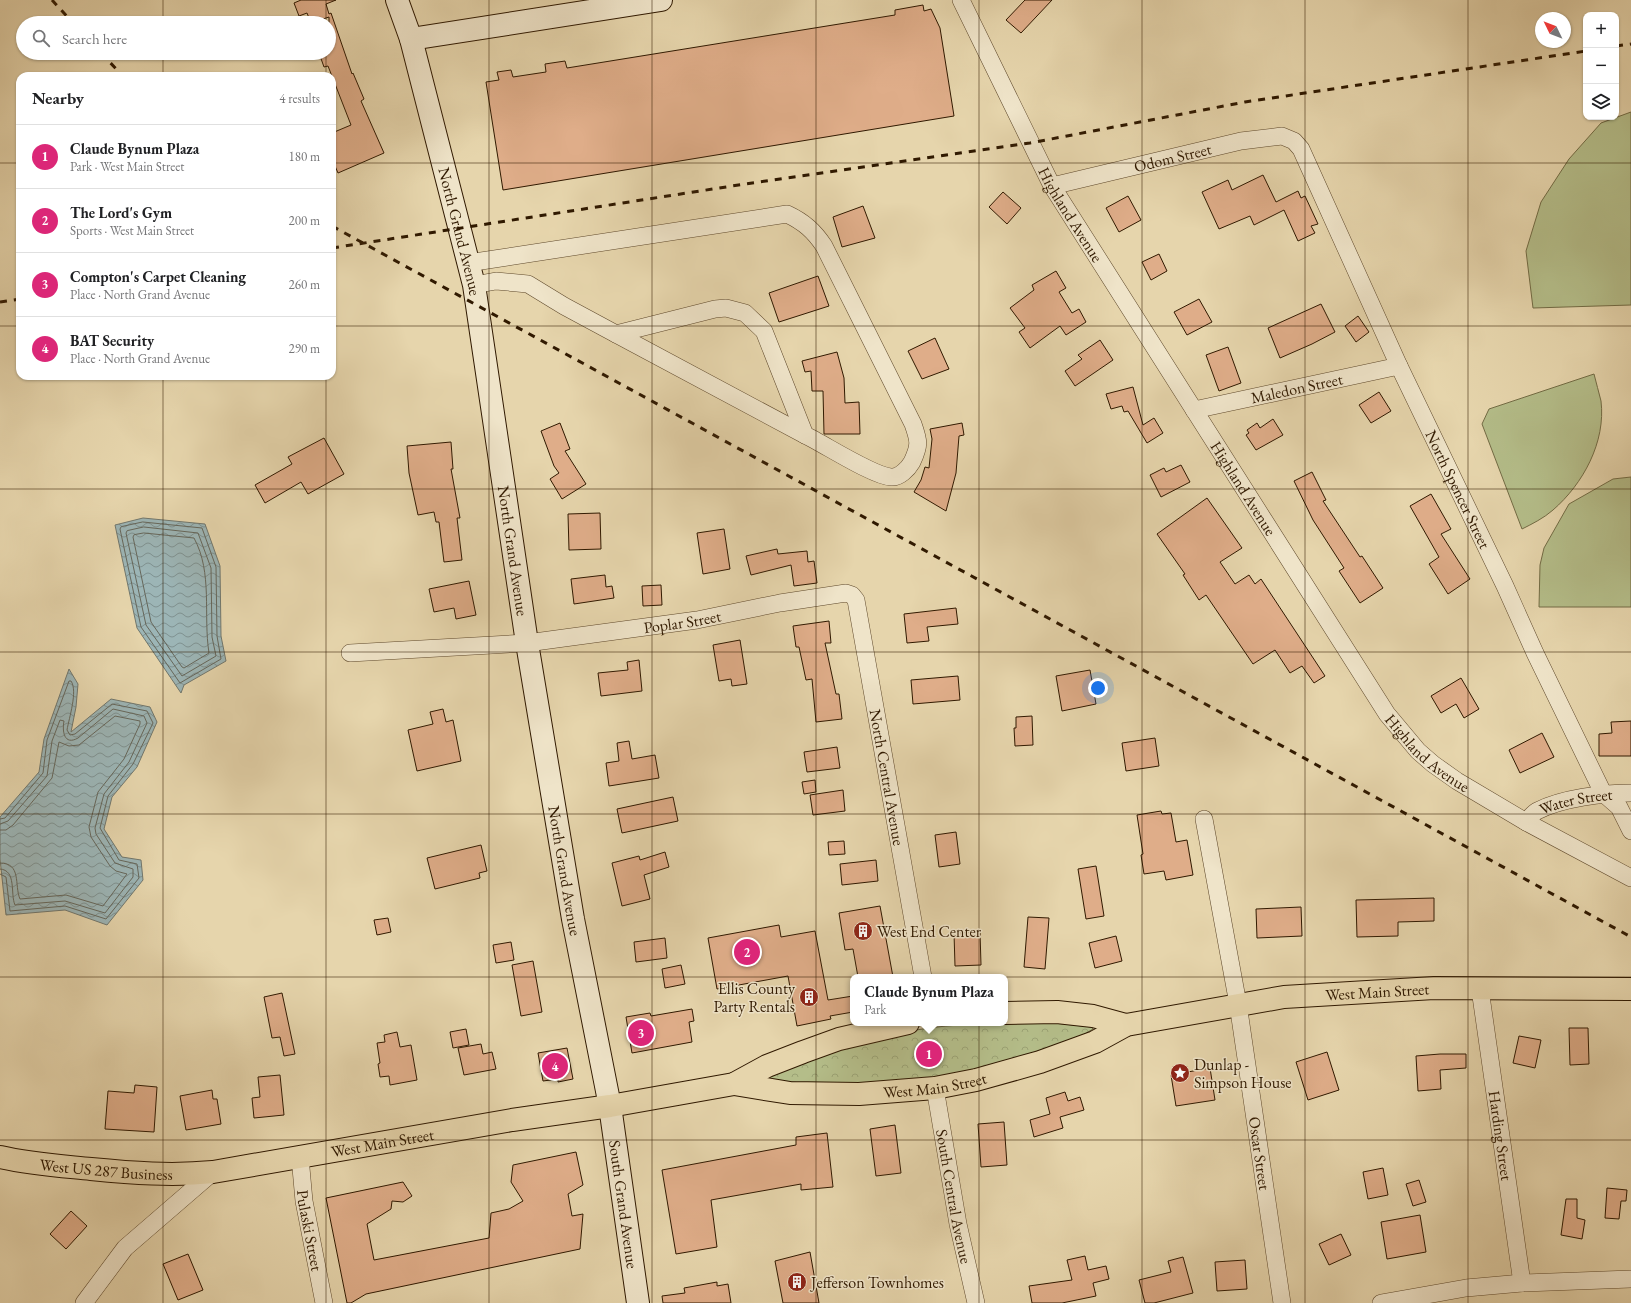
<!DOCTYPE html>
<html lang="en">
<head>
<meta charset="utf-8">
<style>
	:root { --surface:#fff; --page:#f6f6f6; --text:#202124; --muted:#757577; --line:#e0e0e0; --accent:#db2777 }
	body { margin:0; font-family:"EB Garamond",serif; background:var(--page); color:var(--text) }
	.controls { position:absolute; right:12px; top:12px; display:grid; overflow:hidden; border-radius:8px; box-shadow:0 1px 3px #0004 }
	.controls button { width:36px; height:36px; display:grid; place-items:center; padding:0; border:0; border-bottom:1px solid var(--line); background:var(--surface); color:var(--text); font:20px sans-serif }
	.compass { position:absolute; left:1535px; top:12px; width:36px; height:36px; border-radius:50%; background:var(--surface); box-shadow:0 1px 3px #0004; rotate:313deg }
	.you { position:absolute; left:1098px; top:688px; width:14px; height:14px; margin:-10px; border:3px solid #fff; border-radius:50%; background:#1a73e8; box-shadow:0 0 0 6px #1a73e833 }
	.badge { display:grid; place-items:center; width:26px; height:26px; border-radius:50%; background:var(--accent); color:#fff; font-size:13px; font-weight:700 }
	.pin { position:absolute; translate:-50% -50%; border:2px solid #fff; box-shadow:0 1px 4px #0006 }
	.popup { position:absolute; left:850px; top:974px; width:158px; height:52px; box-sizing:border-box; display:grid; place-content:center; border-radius:8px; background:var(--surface); filter:drop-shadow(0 1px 3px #0005); font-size:13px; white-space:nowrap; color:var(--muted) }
	.popup b { font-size:15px; color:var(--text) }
	.popup::after { content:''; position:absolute; left:50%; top:100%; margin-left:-8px; border:8px solid transparent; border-top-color:var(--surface) }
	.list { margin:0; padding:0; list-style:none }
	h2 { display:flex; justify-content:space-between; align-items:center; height:52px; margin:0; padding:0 16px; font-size:17px }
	h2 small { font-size:13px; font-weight:400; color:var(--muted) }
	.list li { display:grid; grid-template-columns:26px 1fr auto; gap:12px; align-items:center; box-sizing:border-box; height:64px; padding:0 16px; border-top:1px solid var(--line) }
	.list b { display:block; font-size:15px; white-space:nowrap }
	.list p { margin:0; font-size:13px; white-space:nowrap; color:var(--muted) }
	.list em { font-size:13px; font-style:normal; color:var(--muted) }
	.icon { flex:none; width:22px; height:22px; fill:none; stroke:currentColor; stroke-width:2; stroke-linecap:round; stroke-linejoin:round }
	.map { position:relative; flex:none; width:1631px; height:1303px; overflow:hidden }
	.search { position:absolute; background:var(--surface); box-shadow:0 1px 3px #0004; left:16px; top:16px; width:320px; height:44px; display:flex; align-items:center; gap:10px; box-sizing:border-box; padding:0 14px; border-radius:22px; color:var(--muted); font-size:15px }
	.panel { position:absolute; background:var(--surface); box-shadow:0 1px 3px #0004; left:16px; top:72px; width:320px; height:308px; border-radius:12px }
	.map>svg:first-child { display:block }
</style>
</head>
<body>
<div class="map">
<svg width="1631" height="1303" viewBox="0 0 1631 1303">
	<defs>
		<pattern id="park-crowns" width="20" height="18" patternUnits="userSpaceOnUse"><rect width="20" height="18" fill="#b4bd89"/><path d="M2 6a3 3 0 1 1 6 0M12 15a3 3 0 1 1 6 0" fill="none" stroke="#9ba274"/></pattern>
		<pattern id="water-waves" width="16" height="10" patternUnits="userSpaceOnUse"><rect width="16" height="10" fill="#9cb5b6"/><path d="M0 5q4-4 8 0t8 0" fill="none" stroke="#809292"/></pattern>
	</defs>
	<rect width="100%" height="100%" fill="#e6d5ac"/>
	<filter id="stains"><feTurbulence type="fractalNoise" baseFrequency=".005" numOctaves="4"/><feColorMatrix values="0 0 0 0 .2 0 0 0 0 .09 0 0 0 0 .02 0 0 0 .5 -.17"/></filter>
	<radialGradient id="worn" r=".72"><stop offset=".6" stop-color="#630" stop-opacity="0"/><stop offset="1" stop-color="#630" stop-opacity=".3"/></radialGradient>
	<!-- park -->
	<path fill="url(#park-crowns)" stroke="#726b44" d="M1035,1021l57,6 1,2 -10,6 -82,30 -72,16 -102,4 -61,-5 -1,-4c49,-18 99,-38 151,-46 40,-7 79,-6 119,-9z"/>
	<!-- garden -->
	<g fill="#b4bd89" stroke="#726b44">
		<polygon points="1631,112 1631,305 1533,308 1526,251 1541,202 1569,159 1601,123"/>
		<path d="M1594,374c2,9 5,18 7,27 5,41 -18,83 -48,109 -9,8 -21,14 -31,19l-40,-105 7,-15z"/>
		<polygon points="1631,477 1631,607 1539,607 1540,565 1544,548 1569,504 1613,479"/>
	</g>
	<!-- water -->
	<g fill="url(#water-waves)" stroke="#71776d">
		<polygon points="143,518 205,524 220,566 221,636 226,661 184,685 181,693 137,628 115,525"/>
		<polygon points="69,669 78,684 76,707 71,732 111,699 150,707 157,722 137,767 112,797 104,829 122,857 141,860 143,880 107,925 65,910 6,915 0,859 0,817 39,772 44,739"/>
	</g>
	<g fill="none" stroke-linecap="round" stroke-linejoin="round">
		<!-- shore -->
		<g stroke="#66675b" stroke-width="1">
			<polygon points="143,522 202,528 216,567 217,636 221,659 180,683 141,627 120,529 121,527"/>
			<polygon points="144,527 198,533 211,568 212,637 216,656 182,676 146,625 126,533 127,531"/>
			<path d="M144,533l50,5c19,35 9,77 15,115l-25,15 -2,-1 -31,-45 -18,-85 1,-2z"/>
			<path d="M0,819l5,-1 38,-45 4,-33 22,-59h2c7,10 -2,37 -4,49l3,5 5,-1 37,-30 35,7 6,12 -20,41 -25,32 -8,32 19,32 18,4 2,14 -33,41 -41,-13 -55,5 -4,-34 -6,-3"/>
			<path d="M0,824l8,-3 39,-45 5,-35 8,-21 4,1c-2,10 0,25 14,17l35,-29 31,7 3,7 -18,39 -25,32 -9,34 1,6 19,29 18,6v8l-28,36 -40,-12 -50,4c-5,-11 2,-35 -15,-36"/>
			<path d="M0,830h6l7,-5 39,-47 7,-36 10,4 10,-1 36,-29 25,5v3l-16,35 -26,33 -9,35 2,10 19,29 6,5 11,3 -24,32 -37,-11 -46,4c-6,-14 2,-36 -20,-36"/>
		</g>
	</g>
	<!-- building -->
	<g fill="#dfad89" stroke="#301900">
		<polygon points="301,0 336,0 326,4 329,14 331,13 352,74 353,73 364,99 361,101 384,153 338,173 332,159 332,133 351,125 328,66 324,67 319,53 329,53 329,17 311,23 307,13 299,16 294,3"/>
		<polygon points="1025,0 1052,0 1021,33 1006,20"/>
		<polygon points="923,5 924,11 931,9 940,28 954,116 503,190 486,82 499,80 497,72 511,70 513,77 546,72 545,64 565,61 567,68 895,15 895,10"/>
		<polygon points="1263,175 1276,202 1298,191 1301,198 1305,196 1318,224 1311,226 1315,233 1298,241 1284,210 1254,225 1250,216 1219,229 1202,192 1228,180 1232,190"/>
		<polygon points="1003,192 1021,208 1007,224 989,207"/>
		<polygon points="1128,196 1141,220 1119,232 1106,208"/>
		<polygon points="863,206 875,238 842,247 833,217"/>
		<polygon points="1159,254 1167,271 1151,280 1142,262"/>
		<polygon points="1056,271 1066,288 1059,292 1072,313 1079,309 1086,322 1066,335 1060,326 1030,348 1019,332 1025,328 1010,308 1034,290 1032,285"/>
		<polygon points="818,276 829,306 779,322 769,293"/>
		<polygon points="1199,299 1212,322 1187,335 1174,312"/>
		<polygon points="1321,304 1335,332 1312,344 1280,358 1268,328"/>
		<polygon points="1358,316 1369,332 1356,342 1345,326"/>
		<polygon points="935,338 949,369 922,379 908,351"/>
		<polygon points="1100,340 1113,360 1075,386 1065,371 1082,359 1078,355"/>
		<polygon points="1228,347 1241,383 1219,391 1206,355"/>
		<polygon points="837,352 844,378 845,403 859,402 860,434 824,434 823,391 812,391 811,371 805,372 802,361"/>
		<polygon points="1133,387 1143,425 1154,418 1163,433 1147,443 1128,411 1124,412 1122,406 1111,409 1106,394"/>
		<polygon points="1379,392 1391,411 1371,423 1359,405"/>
		<polygon points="1273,419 1283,435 1256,450 1246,435 1249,433 1247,430 1257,423 1260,428"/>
		<polygon points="560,423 570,449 565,451 586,484 562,499 550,479 559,473 554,466 541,431"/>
		<polygon points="962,423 964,435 959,436 956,473 946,511 914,492 921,480 925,467 929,468 932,439 930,429"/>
		<polygon points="324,438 344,474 308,494 301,482 265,503 255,485 292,464 288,457"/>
		<polygon points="451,442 453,469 451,469 460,518 457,518 462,560 444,562 439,522 436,522 434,512 418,515 409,473 407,446"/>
		<polygon points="1181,465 1190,482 1161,497 1150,475 1164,468 1166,472"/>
		<polygon points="1312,472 1326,500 1323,501 1360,557 1362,556 1383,588 1360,603 1339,571 1344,568 1313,520 1294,481"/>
		<polygon points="1431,494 1451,529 1441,534 1470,579 1448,594 1429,564 1439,557 1410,506"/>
		<polygon points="1207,498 1242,548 1220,562 1235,584 1249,575 1255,584 1261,579 1325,676 1314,683 1302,666 1290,673 1275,650 1253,664 1206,595 1199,600 1183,575 1185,574 1157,534"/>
		<polygon points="600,513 601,549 569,550 568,514"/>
		<polygon points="724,529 730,569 703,574 697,533"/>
		<polygon points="777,549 778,554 807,551 808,562 814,561 817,583 794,586 791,565 751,575 746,556"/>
		<polygon points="605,575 606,587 612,586 614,598 574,604 571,579"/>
		<polygon points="469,581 476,615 456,619 454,608 434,612 429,589"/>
		<polygon points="661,585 662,605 643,606 642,586"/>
		<polygon points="956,608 958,624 927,627 929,641 907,643 904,614"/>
		<polygon points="829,621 831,643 825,643 836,694 839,694 842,719 816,722 812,679 806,680 799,647 796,647 793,626"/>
		<polygon points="740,640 747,684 732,686 731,679 719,681 713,645"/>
		<polygon points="639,660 642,691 601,696 598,673 628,670 627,662"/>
		<polygon points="1090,670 1096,704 1062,711 1056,676"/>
		<polygon points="958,676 960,700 913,704 911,680"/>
		<polygon points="1461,678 1479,709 1464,718 1456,704 1441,713 1431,696"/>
		<polygon points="443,709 446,722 453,720 461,761 417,771 408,730 433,724 430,712"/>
		<polygon points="1032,716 1033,745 1015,746 1014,728 1016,728 1016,717"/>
		<polygon points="1631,721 1631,756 1599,756 1599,734 1612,733 1611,722"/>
		<polygon points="1542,733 1554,757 1520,773 1509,750"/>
		<polygon points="1155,738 1159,766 1126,771 1122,743"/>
		<polygon points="629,741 632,759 655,755 659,778 609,786 606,763 619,761 617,743"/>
		<polygon points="837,747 840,768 807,772 804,752"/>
		<polygon points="815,780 816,792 804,794 802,782"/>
		<polygon points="843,790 845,811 813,815 810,795"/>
		<polygon points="673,797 678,821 622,833 617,809"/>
		<polygon points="1161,811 1162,814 1171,813 1176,842 1187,840 1193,875 1166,880 1164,871 1144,874 1141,855 1143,854 1137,815"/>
		<polygon points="956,832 960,864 939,867 935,835"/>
		<polygon points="844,841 845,854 829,855 828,842"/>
		<polygon points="481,845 487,871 479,873 480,878 435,889 427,858"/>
		<polygon points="665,852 669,867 644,875 650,899 622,906 612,863 639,856 640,860"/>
		<polygon points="876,860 878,881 842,885 840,864"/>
		<polygon points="1096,866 1104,916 1086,919 1078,869"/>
		<polygon points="1434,898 1434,921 1398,922 1398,936 1357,937 1356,900"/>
		<polygon points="880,906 893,977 858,977 853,949 845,950 839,913"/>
		<polygon points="1301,907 1302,936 1257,938 1256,909"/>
		<polygon points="1028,917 1049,918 1045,969 1024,967"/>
		<polygon points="388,918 391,932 377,935 374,920"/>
		<polygon points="779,925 781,937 815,931 828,1000 853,996 853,1012 830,1016 831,1019 797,1026 788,976 717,989 708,938"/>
		<polygon points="980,932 981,965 955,966 954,933"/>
		<polygon points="1116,936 1122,961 1095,968 1089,943"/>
		<polygon points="665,938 667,958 636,962 634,942"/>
		<polygon points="511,942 514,960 496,963 493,945"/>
		<polygon points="533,961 542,1012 521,1016 512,965"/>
		<polygon points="681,965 685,984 665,988 662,969"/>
		<polygon points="282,993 295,1054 284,1056 280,1037 272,1038 264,997"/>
		<polygon points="692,1009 694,1021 689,1022 692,1042 632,1053 626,1017 650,1013 651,1016"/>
		<polygon points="1569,1028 1588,1028 1589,1064 1570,1065"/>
		<polygon points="466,1029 469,1045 453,1048 450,1032"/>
		<polygon points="397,1032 400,1047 411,1045 417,1080 390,1085 389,1076 380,1077 378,1064 380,1063 377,1043 385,1042 384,1035"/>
		<polygon points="1519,1036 1541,1040 1535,1068 1513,1063"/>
		<polygon points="481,1044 483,1054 492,1052 496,1069 464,1075 458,1048"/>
		<polygon points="567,1048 573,1079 558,1082 558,1079 543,1081 538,1053"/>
		<polygon points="1327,1052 1339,1090 1308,1100 1296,1062"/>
		<polygon points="1440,1054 1466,1054 1466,1068 1440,1070 1441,1089 1418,1091 1416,1056"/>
		<polygon points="1210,1068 1215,1100 1176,1106 1171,1075"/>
		<polygon points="280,1075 284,1115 254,1118 252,1098 260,1097 258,1077"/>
		<polygon points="135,1085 157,1087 154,1132 105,1129 108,1091 134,1093"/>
		<polygon points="212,1090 213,1099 217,1099 221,1124 186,1130 180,1096"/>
		<polygon points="1065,1092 1068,1101 1080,1097 1084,1110 1060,1117 1063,1128 1034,1137 1030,1120 1050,1114 1046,1098"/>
		<polygon points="1004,1122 1007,1165 981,1167 978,1124"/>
		<polygon points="895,1125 901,1173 876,1176 870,1129"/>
		<polygon points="827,1133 833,1187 801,1190 801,1184 711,1200 717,1247 676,1254 662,1170 796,1145 796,1137"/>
		<polygon points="576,1152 583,1185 568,1194 572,1216 583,1214 580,1249 366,1294 351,1303 347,1303 326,1198 403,1182 412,1196 403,1202 392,1201 391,1209 367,1224 374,1260 489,1238 491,1213 509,1209 523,1201 511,1182 513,1165"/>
		<polygon points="1383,1168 1388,1195 1368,1199 1363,1172"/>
		<polygon points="1419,1180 1426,1202 1413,1206 1406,1184"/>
		<polygon points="1607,1188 1627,1190 1626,1201 1621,1201 1619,1219 1605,1218"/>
		<polygon points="1566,1199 1577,1199 1577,1218 1585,1220 1582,1239 1561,1235"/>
		<polygon points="71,1211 87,1226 66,1249 50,1234"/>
		<polygon points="1420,1215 1426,1252 1387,1259 1381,1222"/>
		<polygon points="1341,1234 1351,1255 1329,1265 1319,1244"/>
		<polygon points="810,1252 819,1303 783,1303 775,1261"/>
		<polygon points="188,1254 203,1290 178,1300 163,1264"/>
		<polygon points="1085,1256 1088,1270 1106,1266 1109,1279 1093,1283 1096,1296 1062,1303 1032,1303 1029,1286 1072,1280 1067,1260"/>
		<polygon points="1183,1257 1193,1293 1154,1303 1145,1303 1139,1280 1171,1272 1168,1261"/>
		<polygon points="1245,1260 1247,1289 1217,1291 1215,1262"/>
		<polygon points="717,1282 717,1286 728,1284 731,1303 663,1303 662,1296 685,1293 684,1288"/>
	</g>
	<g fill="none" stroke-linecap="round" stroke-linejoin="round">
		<!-- street casing -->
		<g stroke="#5e482b" stroke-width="18">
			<g id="street">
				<path id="s1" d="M961,0l91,186 335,528 31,37 15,13 24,17 69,41 105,56"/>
				<path id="s2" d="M1052,186l189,-45 41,-5 12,5 7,8 98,217 106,220 30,67 68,140 16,14 12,24"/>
				<path d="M468,263l319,-49c17,8 27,17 37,32l89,178c6,17 7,21 -1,38 -4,7 -13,16 -21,15 -18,-1 -67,-33 -86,-42l-41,-104 -19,-18 -19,-5 -11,1 -99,25 -52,-28 -36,-22 -32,-3 -22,4"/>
				<polyline points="616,334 805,435"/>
				<path id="s3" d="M1194,410l205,-44"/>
				<path id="s4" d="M350,653l177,-10 170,-23 83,-17 66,-10 6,2 4,5 67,377"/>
				<path id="s5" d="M1204,819l34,185 44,299"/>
				<path id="s6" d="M1526,822c4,-4 7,-9 11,-11 25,-13 67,-18 94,-18"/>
				<path id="s7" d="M1480,989l42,294"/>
				<path id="s8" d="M935,1088l23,136 18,79"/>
				<path id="s9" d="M300,1157l4,44 20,102"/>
				<polyline points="84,1303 125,1248 213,1172"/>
				<polyline points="1381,1303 1466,1288 1522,1283 1631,1279"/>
			</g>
		</g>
		<!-- secondary casing -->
		<g stroke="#301900" stroke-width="24">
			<g id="secondary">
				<path id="s10" d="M397,0l14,39 63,246 53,358 46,276 37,187 28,197"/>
				<polyline points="411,39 661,0"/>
			</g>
		</g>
		<!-- primary casing -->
		<g stroke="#301900" stroke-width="24">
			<g id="primary">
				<polyline points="1005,1013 1057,1012 1093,1016 1126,1025"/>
				<path id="s11" d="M734,1084l56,9 69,1 76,-6 41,-8 64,-18 55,-20 31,-17 158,-28 150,-9 197,1"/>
				<path id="s12" d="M0,1157c29,7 61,9 91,12 41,4 81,7 122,3l299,-52 98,-14 124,-22 33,-18 36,-14 36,-13 69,-16"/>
			</g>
		</g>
		<!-- street -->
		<use href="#street" stroke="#efe4c9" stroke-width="17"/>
		<!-- secondary -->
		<use href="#secondary" stroke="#efe4c9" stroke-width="22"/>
		<!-- primary -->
		<use href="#primary" stroke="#e6d5ac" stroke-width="22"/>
		<!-- rail -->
		<g stroke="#301900" stroke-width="3" stroke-dasharray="7 7" stroke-linecap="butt">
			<polyline points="52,0 73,23"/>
			<polyline points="1616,46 1631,44"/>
			<polyline points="101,53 123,76"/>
			<polyline points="332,226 1631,937"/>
			<polyline points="332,248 745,184 1030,143 1245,102 1586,51"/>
			<polyline points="0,302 20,299"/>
		</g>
	</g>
	<!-- grid -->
	<path fill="none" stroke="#301900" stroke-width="1" stroke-opacity="0.55" d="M163,0v23M326,0v23M489,0v1303M652,0v1303M816,0v1303M979,0v1303M1142,0v1303M1305,0v1303M1468,0v1303M163,53v23M326,53v23M0,163h20M332,163h1299M0,326h20M332,326h1299M163,376v927M326,376v927M0,489h1631M0,652h1631M0,814h1631M0,977h1631M0,1140h1631"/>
	<!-- icons -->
	<defs>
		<g id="building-disc" transform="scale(1)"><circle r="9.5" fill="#8f2418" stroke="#efe4c9"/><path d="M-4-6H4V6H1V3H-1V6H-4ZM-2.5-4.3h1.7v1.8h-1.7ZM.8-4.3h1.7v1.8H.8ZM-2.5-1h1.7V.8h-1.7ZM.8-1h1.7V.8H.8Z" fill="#fff"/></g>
		<g id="sight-disc" transform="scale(1)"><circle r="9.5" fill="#8f2418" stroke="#efe4c9"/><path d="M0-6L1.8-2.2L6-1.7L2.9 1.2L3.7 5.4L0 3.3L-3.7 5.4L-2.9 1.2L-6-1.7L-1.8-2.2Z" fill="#fff"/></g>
	</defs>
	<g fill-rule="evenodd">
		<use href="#building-disc" x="863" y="931"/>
		<use href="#building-disc" x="809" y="997"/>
		<use href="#sight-disc" x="1180" y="1073"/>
		<use href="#building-disc" x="797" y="1282"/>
	</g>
	<g text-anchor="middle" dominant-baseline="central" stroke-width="3" stroke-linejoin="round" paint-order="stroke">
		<!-- street labels -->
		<g font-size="16" fill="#301900" stroke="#efe4c9">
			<text stroke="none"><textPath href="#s2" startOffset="124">Odom Street</textPath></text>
			<text stroke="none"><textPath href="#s1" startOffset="241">Highland Avenue</textPath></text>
			<text stroke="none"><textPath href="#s10" startOffset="240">North Grand Avenue</textPath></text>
			<text stroke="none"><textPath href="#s3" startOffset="105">Maledon Street</textPath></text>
			<text stroke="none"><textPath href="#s1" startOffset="565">Highland Avenue</textPath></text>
			<text stroke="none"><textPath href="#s2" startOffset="634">North Spencer Street</textPath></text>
			<text stroke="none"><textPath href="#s10" startOffset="564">North Grand Avenue</textPath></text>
			<text stroke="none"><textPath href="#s4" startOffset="334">Poplar Street</textPath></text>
			<text stroke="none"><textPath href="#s1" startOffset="889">Highland Avenue</textPath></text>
			<text stroke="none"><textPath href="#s4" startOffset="693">North Central Avenue</textPath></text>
			<text stroke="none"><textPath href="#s6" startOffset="56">Water Street</textPath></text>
			<text stroke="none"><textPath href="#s10" startOffset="888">North Grand Avenue</textPath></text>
			<text stroke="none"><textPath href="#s11" startOffset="658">West Main Street</textPath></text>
			<text stroke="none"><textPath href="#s11" startOffset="202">West Main Street</textPath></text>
			<text stroke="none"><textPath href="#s7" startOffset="148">Harding Street</textPath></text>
			<text stroke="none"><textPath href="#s12" startOffset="386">West Main Street</textPath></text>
			<text stroke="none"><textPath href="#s5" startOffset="339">Oscar Street</textPath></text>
			<text stroke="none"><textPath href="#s12" startOffset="107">West US 287 Business</textPath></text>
			<text stroke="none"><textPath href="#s8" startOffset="110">South Central Avenue</textPath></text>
			<text stroke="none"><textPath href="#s10" startOffset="1227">South Grand Avenue</textPath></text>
			<text stroke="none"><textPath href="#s9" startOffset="74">Pulaski Street</textPath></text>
		</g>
		<!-- poi labels -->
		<g font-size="16" fill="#301900" stroke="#efe4c9" text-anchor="start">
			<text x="877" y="931">West End Center</text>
			<text x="795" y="988" text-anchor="end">Ellis County<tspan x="795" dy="18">Party Rentals</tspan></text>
			<text x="1194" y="1064">Dunlap -<tspan x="1194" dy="18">Simpson House</tspan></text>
			<text x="811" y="1282">Jefferson Townhomes</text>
		</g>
	</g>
	<rect width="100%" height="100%" filter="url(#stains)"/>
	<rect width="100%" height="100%" fill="url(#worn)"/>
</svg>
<div class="controls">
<button>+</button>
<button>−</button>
<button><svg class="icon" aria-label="layers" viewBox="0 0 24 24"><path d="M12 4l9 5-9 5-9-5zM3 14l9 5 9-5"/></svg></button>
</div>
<svg class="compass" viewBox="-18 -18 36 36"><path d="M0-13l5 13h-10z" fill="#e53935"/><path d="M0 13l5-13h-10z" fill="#757577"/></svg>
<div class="you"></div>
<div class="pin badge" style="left:929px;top:1054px">1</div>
<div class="popup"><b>Claude Bynum Plaza</b>Park</div>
<div class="pin badge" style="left:747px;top:952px">2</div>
<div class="pin badge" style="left:641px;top:1033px">3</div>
<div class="pin badge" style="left:555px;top:1066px">4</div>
<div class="search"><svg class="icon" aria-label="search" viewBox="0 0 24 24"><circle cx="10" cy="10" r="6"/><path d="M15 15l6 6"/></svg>Search here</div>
<section class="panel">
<h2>Nearby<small>4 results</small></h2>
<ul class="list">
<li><span class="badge">1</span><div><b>Claude Bynum Plaza</b><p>Park · West Main Street</p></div><em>180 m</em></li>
<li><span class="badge">2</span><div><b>The Lord's Gym</b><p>Sports · West Main Street</p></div><em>200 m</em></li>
<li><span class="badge">3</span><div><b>Compton's Carpet Cleaning</b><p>Place · North Grand Avenue</p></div><em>260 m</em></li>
<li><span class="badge">4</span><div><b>BAT Security</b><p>Place · North Grand Avenue</p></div><em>290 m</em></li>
</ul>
</section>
</div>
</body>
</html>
